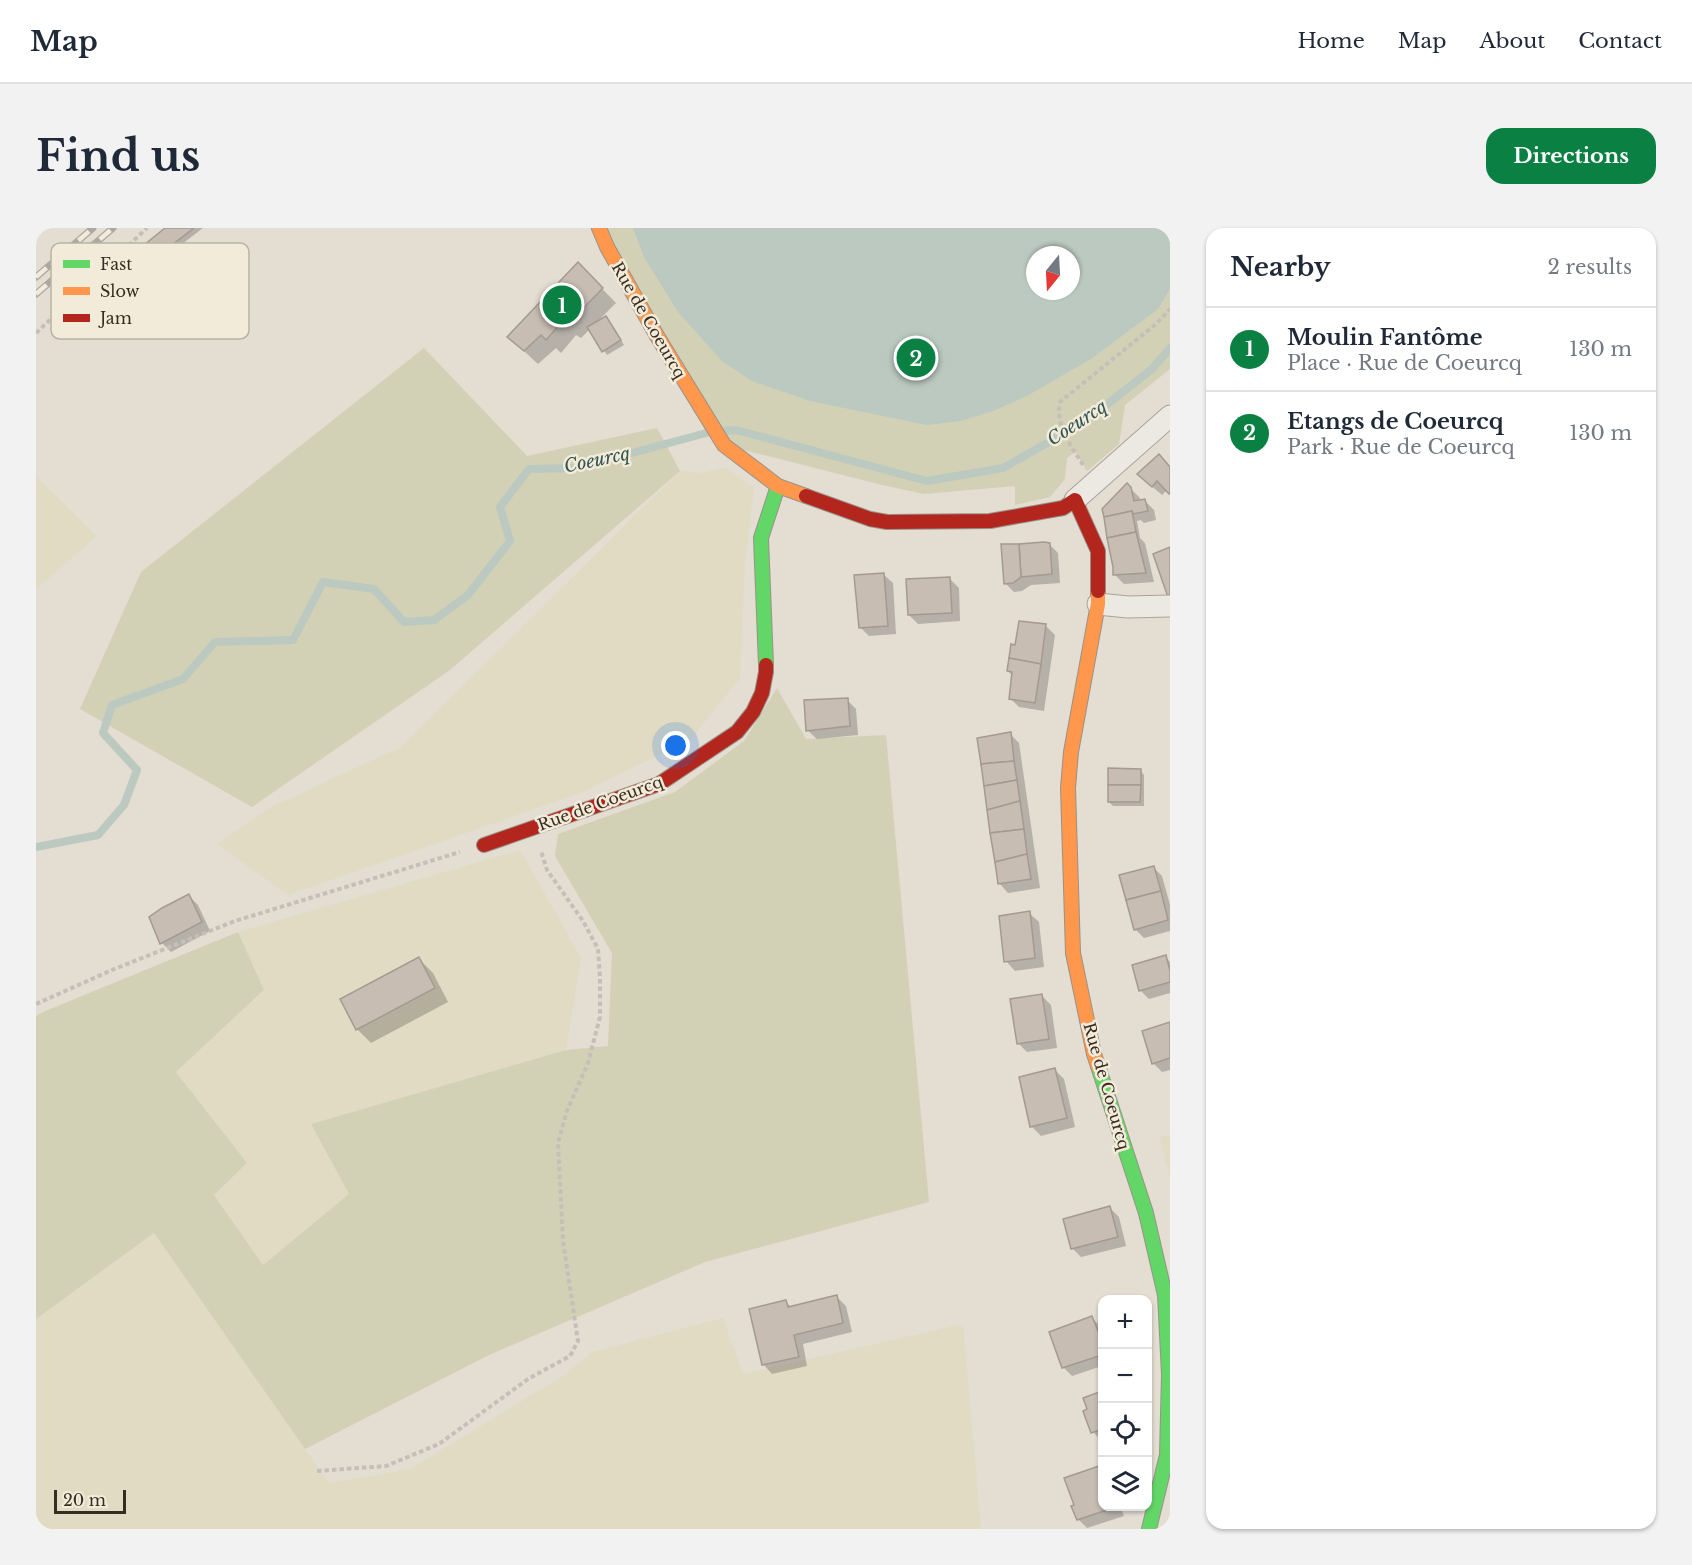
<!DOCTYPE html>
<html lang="en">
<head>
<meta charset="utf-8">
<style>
	:root { --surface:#fff; --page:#f2f2f3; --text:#1f2937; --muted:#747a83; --line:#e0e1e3; --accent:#0b8043 }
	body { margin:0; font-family:"Libre Baskerville",serif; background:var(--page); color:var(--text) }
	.controls { position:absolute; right:18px; bottom:18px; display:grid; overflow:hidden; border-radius:12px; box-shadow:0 2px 4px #0004 }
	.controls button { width:54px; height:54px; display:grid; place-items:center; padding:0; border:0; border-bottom:2px solid var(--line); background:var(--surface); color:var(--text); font:30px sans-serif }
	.compass { position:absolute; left:990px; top:18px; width:54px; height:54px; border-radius:50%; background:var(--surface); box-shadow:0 2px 4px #0004; rotate:198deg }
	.scale { position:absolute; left:18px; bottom:15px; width:72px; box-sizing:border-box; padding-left:6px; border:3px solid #382c22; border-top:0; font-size:16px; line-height:21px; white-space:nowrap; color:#382c22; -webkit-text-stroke:4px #f3ebd9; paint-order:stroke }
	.you { position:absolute; left:640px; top:518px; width:21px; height:21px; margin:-15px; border:4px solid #fff; border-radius:50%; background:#1a73e8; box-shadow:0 0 0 9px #1a73e833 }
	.badge { display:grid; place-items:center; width:39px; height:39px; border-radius:50%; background:var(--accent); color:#fff; font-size:20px; font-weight:700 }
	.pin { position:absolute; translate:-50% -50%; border:3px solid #fff; box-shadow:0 2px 6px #0006 }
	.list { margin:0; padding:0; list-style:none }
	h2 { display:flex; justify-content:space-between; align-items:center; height:78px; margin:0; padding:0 24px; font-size:26px }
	h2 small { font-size:20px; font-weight:400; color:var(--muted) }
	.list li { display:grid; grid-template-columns:39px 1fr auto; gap:18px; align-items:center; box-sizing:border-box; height:84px; padding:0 24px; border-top:2px solid var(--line) }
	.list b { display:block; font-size:22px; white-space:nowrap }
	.list p { margin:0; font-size:20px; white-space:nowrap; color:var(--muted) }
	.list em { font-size:20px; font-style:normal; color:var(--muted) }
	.icon { flex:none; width:33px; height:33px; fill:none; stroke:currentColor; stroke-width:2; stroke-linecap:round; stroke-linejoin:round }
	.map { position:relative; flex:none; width:1134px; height:1301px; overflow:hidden; border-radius:18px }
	header { display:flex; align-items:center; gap:36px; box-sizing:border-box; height:84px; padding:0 30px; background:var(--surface); border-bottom:2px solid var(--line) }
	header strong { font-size:28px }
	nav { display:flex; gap:33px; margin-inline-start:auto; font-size:21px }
	.intro { display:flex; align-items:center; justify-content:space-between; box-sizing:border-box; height:144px; padding:0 36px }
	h1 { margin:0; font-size:42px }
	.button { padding:15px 27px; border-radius:18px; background:var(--accent); color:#fff; font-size:21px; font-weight:700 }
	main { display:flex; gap:36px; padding:0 36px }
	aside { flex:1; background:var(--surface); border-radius:18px; box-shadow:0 2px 4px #0004 }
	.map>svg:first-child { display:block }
</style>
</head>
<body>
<header>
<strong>Map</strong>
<nav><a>Home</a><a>Map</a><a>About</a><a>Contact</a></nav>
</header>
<div class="intro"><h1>Find us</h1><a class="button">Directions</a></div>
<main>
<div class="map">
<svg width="1134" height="1301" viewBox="0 0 1134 1301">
	<rect width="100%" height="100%" fill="#e3ddd2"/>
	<!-- farmland -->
	<g fill="#e1dbc4">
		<polygon points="688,239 718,259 709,334 704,450 653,513 542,566 252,667 181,616 233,580 365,519 644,243 666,245"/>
		<polygon points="0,248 61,308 0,361"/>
		<polygon points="484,622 545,730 530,822 275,896 314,966 227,1037 178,967 211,935 140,844 228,763 202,704"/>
		<polygon points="1134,907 1134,950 1124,909"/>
		<polygon points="118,1005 293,1255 374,1241 527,1148 556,1124 687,1090 707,1146 927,1096 945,1301 0,1301 0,1091"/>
	</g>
	<!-- green -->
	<g fill="#d2d1b5" fill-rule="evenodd">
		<path d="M563,0h571v141l-45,36 -6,39 -32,27 -12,-19 -8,6 -2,21 -15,18 -35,8v-19l-91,8 -42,-9 -158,-40zM999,27h36v36h-36z"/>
		<polygon points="388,120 491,228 621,200 644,243 414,442 216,579 44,481 105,344"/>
		<polygon points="741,460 770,511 850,507 893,974 669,1034 453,1127 269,1221 118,1005 0,1091 0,788 7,784 202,704 228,762 140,844 211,935 178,967 227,1037 313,966 275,896 530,822 572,818 576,725 519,628 522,606 639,564 708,513"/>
	</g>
	<!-- water -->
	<path fill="#bbc9c0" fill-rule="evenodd" d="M597,0h537v61l-12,20 -67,50 -64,37 -34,15 -32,10 -34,4 -117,-24 -58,-20 -30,-20 -44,-49 -34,-55zM999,27h36v36h-36z"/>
	<!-- shadow -->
	<g fill="#0003">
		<polygon points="131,0 167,0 120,36 105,21"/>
		<polygon points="542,36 580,75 561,94 570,90 574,94 588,117 571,127 554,101 545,110 540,107 525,125 520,120 502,136 473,109"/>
		<polygon points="1134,240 1134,265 1131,262 1126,267 1112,255"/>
		<polygon points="1091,257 1104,270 1104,273 1109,273 1118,282 1120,292 1108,295 1105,292 1101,293 1104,310 1109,315 1118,354 1088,356 1079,347"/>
		<polygon points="1013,316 1022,325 1024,355 995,357 986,363 978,364 969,355"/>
		<polygon points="847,346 857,355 860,406 833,408 824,399"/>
		<polygon points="914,351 923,360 924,393 882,396 873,387"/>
		<polygon points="1010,398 1019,407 1008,483 983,479 974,470 977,448 972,443 980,419"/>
		<polygon points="811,472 820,481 822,507 781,511 771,502"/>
		<polygon points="974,506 983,515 1004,660 972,665 963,655"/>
		<polygon points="1104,542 1108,547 1108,578 1077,578 1073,574"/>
		<polygon points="1117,639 1126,648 1134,677 1134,703 1108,710 1099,701"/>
		<polygon points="153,668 162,677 174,703 135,724 126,715"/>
		<polygon points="993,685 1003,694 1008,739 979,743 970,733"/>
		<polygon points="1129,729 1134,734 1134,765 1113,771 1104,762"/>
		<polygon points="383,731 397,745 412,774 335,815 321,801"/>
		<polygon points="1006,768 1015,777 1021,820 991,824 982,815"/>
		<polygon points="1134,795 1134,842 1126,844 1117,835"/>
		<polygon points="1019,842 1028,851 1039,899 1005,908 996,899"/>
		<polygon points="1074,980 1083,989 1090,1018 1045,1029 1036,1020"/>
		<polygon points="801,1069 810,1078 816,1104 767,1116 771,1138 736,1146 727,1136 750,1074 756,1080"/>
		<polygon points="1056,1090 1065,1099 1066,1102 1066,1138 1036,1148 1027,1139"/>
		<polygon points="1066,1165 1066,1213 1057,1204 1053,1182 1049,1171"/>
		<polygon points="1062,1240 1066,1244 1066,1278 1084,1278 1088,1288 1051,1300 1042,1291"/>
	</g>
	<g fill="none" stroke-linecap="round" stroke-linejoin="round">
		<!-- stream -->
		<g stroke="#bbc9c0" stroke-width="8">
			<polyline points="686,203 700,202 891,253 967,240 1050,193 1116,141 1134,120"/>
			<polyline points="0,619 62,607 88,577 101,542 67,505 76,477 147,451 179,414 257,412 287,354 338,361 368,394 398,392 432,367 474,313 464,279 493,241 540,240 674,204"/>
		</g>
	</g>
	<!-- building -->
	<g fill="#c7bdb2" stroke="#a49a91" stroke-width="1.5">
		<polygon points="129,0 158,0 115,33 103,21"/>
		<polygon points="542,34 567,60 530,98 526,94 510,112 505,107 488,123 471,109"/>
		<polygon points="570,88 585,112 566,124 551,99"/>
		<polygon points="1123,226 1134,239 1134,264 1133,266 1121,253 1116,259 1101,246"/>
		<polygon points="1091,255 1095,259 1098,273 1109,271 1112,283 1097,286 1096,283 1068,289 1066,281"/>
		<polygon points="1096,283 1100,304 1071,310 1068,289"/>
		<polygon points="1100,304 1110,345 1077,347 1077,339 1071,310"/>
		<polygon points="1008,314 1014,315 1016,346 985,349 983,316"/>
		<polygon points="965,316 983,316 985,349 977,355 968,356"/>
		<polygon points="1134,319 1134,375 1117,326"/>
		<polygon points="848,345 852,398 823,400 818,347"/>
		<polygon points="914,349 916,385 872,387 870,351"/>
		<polygon points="983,393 1010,396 1005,436 973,430 975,416 979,417"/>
		<polygon points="973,430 1005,436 999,475 973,471 976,444 971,443"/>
		<polygon points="812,470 814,498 770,503 768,472"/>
		<polygon points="975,504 978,533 945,536 941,510"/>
		<polygon points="978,533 981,552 948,558 945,536"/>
		<polygon points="1072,540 1105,541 1105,557 1072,557"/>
		<polygon points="981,552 984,573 951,582 948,558"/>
		<polygon points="1072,557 1105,557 1104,574 1072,574"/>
		<polygon points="984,573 988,601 954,605 951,582"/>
		<polygon points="988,601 991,626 959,634 954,605"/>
		<polygon points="991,626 995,651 962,656 959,634"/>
		<polygon points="1118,638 1125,663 1090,672 1083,647"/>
		<polygon points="1125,663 1132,692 1098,702 1090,672"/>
		<polygon points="153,666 166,694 124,716 113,689 126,680"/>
		<polygon points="994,683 999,730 968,734 963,688"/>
		<polygon points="1130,727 1134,743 1134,754 1103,763 1096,737"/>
		<polygon points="383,729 399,760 320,802 304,771"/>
		<polygon points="1006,766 1013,811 981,816 974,771"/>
		<polygon points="1134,794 1134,830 1116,836 1106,803"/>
		<polygon points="1019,840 1031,890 994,899 983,849"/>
		<polygon points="1074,978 1082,1009 1035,1021 1027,991"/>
		<polygon points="801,1067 807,1095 758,1107 763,1129 726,1137 713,1081 750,1072 752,1079"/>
		<polygon points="1056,1088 1066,1113 1066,1127 1026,1140 1013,1104"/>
		<polygon points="1066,1163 1066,1201 1055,1205 1047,1183 1051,1181 1047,1170"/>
		<polygon points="1063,1238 1066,1249 1066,1278 1080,1279 1041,1292 1035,1278 1038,1277 1028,1250"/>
	</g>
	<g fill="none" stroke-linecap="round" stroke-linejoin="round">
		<!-- street casing -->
		<g stroke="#a9a39a" stroke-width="23">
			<g id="street">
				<polyline points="1039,272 1134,188"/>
				<polyline points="1062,376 1092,379 1134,378"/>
			</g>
		</g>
		<!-- fast casing -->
		<g stroke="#99928a" stroke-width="16">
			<g id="fast">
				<polyline points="730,437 725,310 742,258"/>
				<polyline points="1062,838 1110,985 1129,1067 1133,1146 1131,1227 1113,1301"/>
			</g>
		</g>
		<!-- slow casing -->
		<g stroke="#99928a" stroke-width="16">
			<g id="slow">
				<polyline points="563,0 571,19 621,108 688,217 742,258 770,268"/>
				<polyline points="1062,838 1058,826 1037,725 1032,560 1035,524 1062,376 1062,363"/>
			</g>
		</g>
		<!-- jam casing -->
		<g stroke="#99928a" stroke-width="16">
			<g id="jam">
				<polyline points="770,268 834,291 851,294 954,293 1027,280 1039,272 1062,323 1062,363"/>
				<polyline points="448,617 623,556 701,504 717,484 726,465 730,444 730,437"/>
			</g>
		</g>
		<!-- path -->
		<g stroke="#c4c0b9" stroke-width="4" stroke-dasharray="4.5 3" stroke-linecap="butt">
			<polyline points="0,105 111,0"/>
			<path d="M1047,237c-12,-19 -28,-40 -23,-63l96,-78 14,-15"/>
			<polyline points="0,776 76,742 199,693 424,624"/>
			<polyline points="281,1243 350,1238 403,1216 492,1151 534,1128 542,1113 527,1013 522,915 531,883 552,835 564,789 564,749 562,721 547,693 511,642 505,623"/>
		</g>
		<!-- street -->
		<use href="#street" stroke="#ece9e2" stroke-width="21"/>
		<!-- fast -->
		<use href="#fast" stroke="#63d668" stroke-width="14"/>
		<!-- slow -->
		<use href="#slow" stroke="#ff974d" stroke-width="14"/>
		<!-- jam -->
		<use href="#jam" stroke="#b3261e" stroke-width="14"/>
		<!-- rail casing -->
		<g stroke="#aca8a2" stroke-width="7">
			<g id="rail">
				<polyline points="0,49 57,0"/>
				<polyline points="0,66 77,0"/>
			</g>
		</g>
		<!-- rail -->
		<use href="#rail" stroke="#f3ebd9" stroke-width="4.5" stroke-dasharray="14" stroke-linecap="butt"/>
	</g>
	<g text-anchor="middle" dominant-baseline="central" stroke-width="5" stroke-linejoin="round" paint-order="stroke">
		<!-- street labels -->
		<g font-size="16" fill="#382c22" stroke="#f3ebd9">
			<text transform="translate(613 92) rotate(60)">Rue de Coeurcq</text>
			<text transform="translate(564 575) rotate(-20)">Rue de Coeurcq</text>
			<text transform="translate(1071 858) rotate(74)">Rue de Coeurcq</text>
		</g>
		<!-- water labels -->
		<g font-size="18" font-style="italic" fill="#335653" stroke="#f3ebd9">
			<text transform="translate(1041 195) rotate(-33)">Coeurcq</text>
			<text transform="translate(561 232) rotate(-12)">Coeurcq</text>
		</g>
	</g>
	<!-- legend -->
	<rect x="15" y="15" width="198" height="96" rx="9" fill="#f3ebd9" stroke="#bbb2a2" stroke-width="1.5"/>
	<rect x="27" y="32" width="27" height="8" fill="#63d668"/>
	<rect x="27" y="59" width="27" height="8" fill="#ff974d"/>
	<rect x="27" y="86" width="27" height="8" fill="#b3261e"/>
	<g font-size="16" fill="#382c22">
		<text x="64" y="42">Fast</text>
		<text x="64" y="69">Slow</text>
		<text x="64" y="96">Jam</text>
	</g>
</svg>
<div class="controls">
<button>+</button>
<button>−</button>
<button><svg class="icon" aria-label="locate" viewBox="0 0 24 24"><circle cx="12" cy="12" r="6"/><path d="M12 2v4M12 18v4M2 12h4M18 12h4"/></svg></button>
<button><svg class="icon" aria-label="layers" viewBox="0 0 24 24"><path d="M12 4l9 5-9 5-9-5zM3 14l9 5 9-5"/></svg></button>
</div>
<svg class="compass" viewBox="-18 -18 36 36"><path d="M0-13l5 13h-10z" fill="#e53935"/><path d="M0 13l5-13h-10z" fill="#747a83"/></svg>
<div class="scale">20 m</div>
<div class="you"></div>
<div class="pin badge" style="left:526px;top:77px">1</div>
<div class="pin badge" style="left:880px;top:130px">2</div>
</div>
<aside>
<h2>Nearby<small>2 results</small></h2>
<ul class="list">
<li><span class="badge">1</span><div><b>Moulin Fantôme</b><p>Place · Rue de Coeurcq</p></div><em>130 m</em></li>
<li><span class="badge">2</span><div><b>Etangs de Coeurcq</b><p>Park · Rue de Coeurcq</p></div><em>130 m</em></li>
</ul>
</aside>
</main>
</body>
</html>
